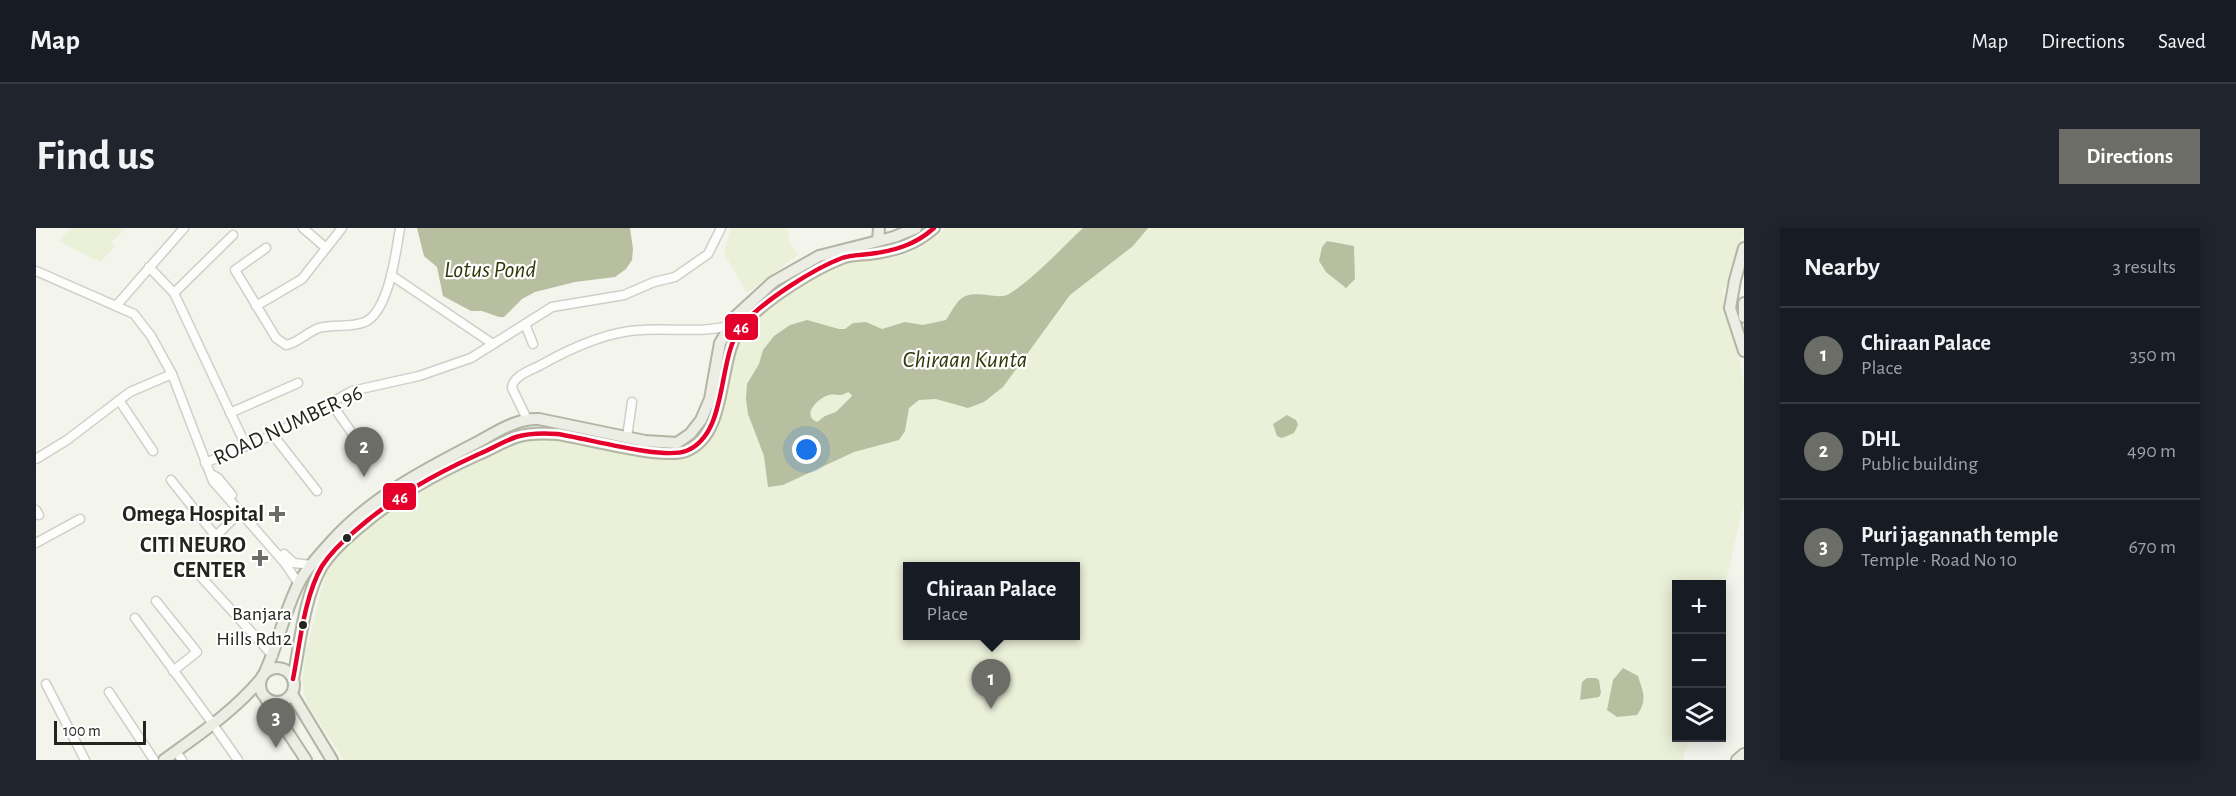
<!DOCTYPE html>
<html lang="en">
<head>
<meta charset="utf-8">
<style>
	:root { --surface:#171b24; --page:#20242c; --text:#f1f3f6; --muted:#9ea1a6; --line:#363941; --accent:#6c6d67 }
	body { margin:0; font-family:"Alegreya Sans",sans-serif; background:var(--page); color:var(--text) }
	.controls { position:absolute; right:18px; bottom:18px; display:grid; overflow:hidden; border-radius:0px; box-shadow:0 3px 15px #0003 }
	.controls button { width:54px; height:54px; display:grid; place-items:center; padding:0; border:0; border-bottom:2px solid var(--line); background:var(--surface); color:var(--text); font:30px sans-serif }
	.scale { position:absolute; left:18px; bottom:15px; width:92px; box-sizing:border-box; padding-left:6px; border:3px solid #23251f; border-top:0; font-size:16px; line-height:21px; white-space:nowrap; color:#23251f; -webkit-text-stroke:4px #fff; paint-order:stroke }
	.you { position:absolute; left:771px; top:222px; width:21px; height:21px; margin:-15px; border:4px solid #fff; border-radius:50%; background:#1a73e8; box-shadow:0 0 0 9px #1a73e833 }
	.badge { display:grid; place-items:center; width:39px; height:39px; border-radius:50%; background:var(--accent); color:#fff; font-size:20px; font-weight:700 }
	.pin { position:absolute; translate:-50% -50px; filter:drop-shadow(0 2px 3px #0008) }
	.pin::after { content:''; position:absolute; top:32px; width:21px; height:18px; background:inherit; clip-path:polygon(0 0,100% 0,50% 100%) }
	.popup { position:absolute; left:867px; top:334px; width:177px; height:78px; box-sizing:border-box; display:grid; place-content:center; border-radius:0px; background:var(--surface); filter:drop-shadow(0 2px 4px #0005); font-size:20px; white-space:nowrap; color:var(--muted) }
	.popup b { font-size:22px; color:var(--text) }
	.popup::after { content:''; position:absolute; left:50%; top:100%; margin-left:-12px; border:12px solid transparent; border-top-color:var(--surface) }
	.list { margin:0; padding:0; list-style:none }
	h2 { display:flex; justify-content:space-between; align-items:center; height:78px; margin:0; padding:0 24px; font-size:26px }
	h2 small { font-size:20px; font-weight:400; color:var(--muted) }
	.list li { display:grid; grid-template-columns:39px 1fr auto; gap:18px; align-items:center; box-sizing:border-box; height:96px; padding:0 24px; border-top:2px solid var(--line) }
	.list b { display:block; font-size:22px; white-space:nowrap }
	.list p { margin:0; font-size:20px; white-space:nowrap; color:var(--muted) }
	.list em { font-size:20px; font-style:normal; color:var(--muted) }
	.icon { flex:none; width:33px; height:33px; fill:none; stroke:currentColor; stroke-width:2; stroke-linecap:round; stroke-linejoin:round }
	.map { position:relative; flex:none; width:1708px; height:532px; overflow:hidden; border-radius:0px }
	header { display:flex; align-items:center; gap:36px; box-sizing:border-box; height:84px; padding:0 30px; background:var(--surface); border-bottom:2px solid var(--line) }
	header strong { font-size:28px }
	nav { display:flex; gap:33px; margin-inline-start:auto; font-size:21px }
	.intro { display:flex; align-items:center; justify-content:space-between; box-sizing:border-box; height:144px; padding:0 36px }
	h1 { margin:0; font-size:42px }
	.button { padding:15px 27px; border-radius:0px; background:var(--accent); color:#fff; font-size:21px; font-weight:700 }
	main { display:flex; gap:36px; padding:0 36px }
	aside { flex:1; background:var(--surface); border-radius:0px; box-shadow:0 3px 15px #0003 }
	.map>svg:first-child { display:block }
</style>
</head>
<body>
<header>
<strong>Map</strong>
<nav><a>Map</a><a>Directions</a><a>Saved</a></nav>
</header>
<div class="intro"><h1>Find us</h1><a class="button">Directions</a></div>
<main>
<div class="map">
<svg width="1708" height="532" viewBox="0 0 1708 532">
	<rect width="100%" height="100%" fill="#f3f4ec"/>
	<!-- green -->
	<g fill="#ebf0d9" fill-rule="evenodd">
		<polygon points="35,0 90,0 75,14 79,18 64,34 23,13"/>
		<polygon points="695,0 750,0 752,1 754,16 763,26 711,65 688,25"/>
		<path d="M910,0h798v6l-21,59 21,89v121l-22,95v-14h-46v153l12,1 -5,22h-1339l-37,-56 -5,-23 4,-29 20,-81 10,-15 18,-16 33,-28 37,-26 95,-46 33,-2 123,19c64,-6 41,-101 78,-137 20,-19 70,-54 97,-59 9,-2 19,-1 27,-1 28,-2 49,-13 69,-32zM871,338h168v70h-168z"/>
	</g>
	<!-- water -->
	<g fill="#b8bea0" fill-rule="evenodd">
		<polygon points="381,0 594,0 597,21 596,32 590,41 579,49 539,54 499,64 486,71 468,89 463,89 446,83 435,83 407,68 401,39 388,28"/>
		<path d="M1047,0h65l-15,18 -63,49 -67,92 -19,15 -16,6 -32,-9 -17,1 -10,8 -4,23 -6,9 -45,12 -71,33 -15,2 -4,-31 -16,-42 -2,-15 1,-15 12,-20 4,-14 11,-14 16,-11 17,-5 32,9h6l8,-6 13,-1 16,7 23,-7 18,3 23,-5c14,-21 13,-28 42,-25 6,1 13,2 19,0 20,-10 58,-50 76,-67zM812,164l3,2 1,2 -16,16 -11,4 -8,6c-16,-7 1,-24 12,-27 9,-2 9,3 19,-3z"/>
		<polygon points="1291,13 1318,18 1319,51 1310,60 1290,44 1283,33 1286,19"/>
		<polygon points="1251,187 1260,192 1262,197 1258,205 1246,210 1241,208 1237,196"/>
		<path d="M1587,440l15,8c5,16 10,24 -1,39l-20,2 -10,-7 6,-30z"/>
		<polygon points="1551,450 1560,450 1563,452 1565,465 1563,469 1544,472 1546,454"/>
	</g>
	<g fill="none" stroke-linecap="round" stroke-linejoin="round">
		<!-- minor casing -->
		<g stroke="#cecfc9" stroke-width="11">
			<g id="minor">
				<polyline points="267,0 290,20"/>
				<path d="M230,20l-31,22 41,68 10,7c12,-2 21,-13 33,-17 15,-4 32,0 46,-6 24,-11 31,-70 35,-94"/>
				<polyline points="113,39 138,65 210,218"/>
				<polyline points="0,43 98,86 115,108 136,146 177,253 248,334 263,356"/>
				<polyline points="355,47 457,116"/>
				<polyline points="138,65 197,7"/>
				<polyline points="80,78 148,0"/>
				<polyline points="220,78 266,51 306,0"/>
				<polyline points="489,96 497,116"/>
				<polyline points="83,172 117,223"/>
				<polyline points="295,175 332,228"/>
				<polyline points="194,185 262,155"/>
				<path d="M491,191l-15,-31c1,-12 17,-17 27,-22 30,-17 68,-35 103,-36 29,-2 58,3 87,-4"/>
				<polyline points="237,207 281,263"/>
				<polyline points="591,209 596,174"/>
				<polyline points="0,231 31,212 94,164 136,146"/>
				<polyline points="169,235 237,207 316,163 383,148 435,130 516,79 588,67 618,54 639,49 672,26 685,0"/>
				<polyline points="175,246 182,250 196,267"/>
				<polyline points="135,252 178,306 182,306 204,284"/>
				<polyline points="0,282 3,287"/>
				<polyline points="0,315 44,291"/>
				<polyline points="248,326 258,335 275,337"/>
				<polyline points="157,340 237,428"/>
				<polyline points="120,373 161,424 137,443"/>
				<polyline points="99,390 177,496"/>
				<polyline points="10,456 49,532"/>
				<polyline points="73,464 118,532"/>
				<polyline points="181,502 202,532"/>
				<polyline points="144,529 146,532"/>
			</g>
		</g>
		<!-- major casing -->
		<g stroke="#b2b5a3" stroke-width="14">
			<g id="major">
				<polyline points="842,12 843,0"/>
				<polyline points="1708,20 1699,52 1694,80 1708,123"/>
				<polyline points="1708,75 1708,89"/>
				<circle cx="241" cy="457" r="17"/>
				<path d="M229,444c14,-30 20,-64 36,-93 8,-13 19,-25 29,-36 40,-45 92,-72 146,-100 19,-10 40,-25 63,-24l106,22 32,2 13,-9 11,-14 9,-21 10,-56 16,-27 37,-34 46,-26 75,-19 22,-9"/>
				<path d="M257,451c7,-35 11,-82 29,-113 9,-14 22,-26 34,-36 39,-34 77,-55 123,-76 12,-5 25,-13 37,-17 13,-4 27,-4 41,-3 29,4 105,26 129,17 45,-18 29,-97 58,-128 21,-23 69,-54 98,-65 8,-3 18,-3 27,-4 25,-3 46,-9 65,-26"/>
				<polyline points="256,466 296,532"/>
				<polyline points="230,471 270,532"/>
				<path d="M128,532c34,-25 69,-48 96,-80"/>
				<polyline points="1701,532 1708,526"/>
			</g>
		</g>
		<!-- minor -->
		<use href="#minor" stroke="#fdfdfc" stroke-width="8"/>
		<!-- major -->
		<use href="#major" stroke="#eceee5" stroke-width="10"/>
		<!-- bus-1 casing -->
		<g stroke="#fff" stroke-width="9">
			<path id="bus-1" d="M257,451c7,-35 11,-82 29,-113 9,-14 22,-26 34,-36 39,-34 77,-55 123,-76 12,-5 25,-13 37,-17 13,-4 27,-4 41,-3 29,4 105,26 129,17 45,-18 29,-97 58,-128 21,-23 69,-54 98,-65 8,-3 18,-3 27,-4 25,-3 46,-9 65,-26"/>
		</g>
		<!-- bus-1 -->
		<use href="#bus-1" stroke="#e4002b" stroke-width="4.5"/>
	</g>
	<!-- markers -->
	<g fill="#6c6d67" stroke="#fff" stroke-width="2">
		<path d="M238 277h6v6h6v6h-6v6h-6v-6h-6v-6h6z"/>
		<path d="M221 321h6v6h6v6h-6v6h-6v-6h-6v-6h6z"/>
	</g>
	<g fill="#23251f" stroke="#fff" stroke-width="2">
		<circle cx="311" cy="310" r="5"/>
		<circle cx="267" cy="397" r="5"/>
	</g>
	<g text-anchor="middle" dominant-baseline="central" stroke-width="4.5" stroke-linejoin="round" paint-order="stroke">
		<!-- bus labels -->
		<g font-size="20" fill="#23251f" stroke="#fff" text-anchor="end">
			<text x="256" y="386">Banjara<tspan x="256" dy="25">Hills Rd12</tspan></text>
		</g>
		<!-- street labels -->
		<g font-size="22" fill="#23251f" stroke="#fff">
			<text transform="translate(252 197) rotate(-25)">ROAD NUMBER 96</text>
		</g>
		<!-- poi labels -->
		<g font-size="22" font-weight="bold" fill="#23251f" stroke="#fff" text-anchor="end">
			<text x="228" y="286">Omega Hospital</text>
			<text x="210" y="317">CITI NEURO<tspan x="210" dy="25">CENTER</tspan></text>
		</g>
		<!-- water labels -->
		<g font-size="24" font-style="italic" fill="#303807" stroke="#fff">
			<text x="454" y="42">Lotus Pond</text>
			<text x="929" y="132">Chiraan Kunta</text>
		</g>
	</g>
	<g stroke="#fff" stroke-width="2">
		<rect x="688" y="85" width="35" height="28" rx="6" fill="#e4002b"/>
		<rect x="346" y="254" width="35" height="29" rx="6" fill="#e4002b"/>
	</g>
	<g font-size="16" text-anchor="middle" font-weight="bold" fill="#fff">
		<text x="705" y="105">46</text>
		<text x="364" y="275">46</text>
	</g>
</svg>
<div class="controls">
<button>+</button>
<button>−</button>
<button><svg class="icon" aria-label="layers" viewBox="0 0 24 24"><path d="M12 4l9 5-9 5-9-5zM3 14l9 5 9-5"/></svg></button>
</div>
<div class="scale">100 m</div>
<div class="you"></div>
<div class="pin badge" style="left:955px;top:481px">1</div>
<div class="popup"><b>Chiraan Palace</b>Place</div>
<div class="pin badge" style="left:328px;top:249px">2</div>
<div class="pin badge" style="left:240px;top:520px">3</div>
</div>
<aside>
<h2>Nearby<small>3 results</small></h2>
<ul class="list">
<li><span class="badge">1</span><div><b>Chiraan Palace</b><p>Place</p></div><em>350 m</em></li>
<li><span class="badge">2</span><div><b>DHL</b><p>Public building</p></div><em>490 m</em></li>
<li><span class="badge">3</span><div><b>Puri jagannath temple</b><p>Temple · Road No 10</p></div><em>670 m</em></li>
</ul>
</aside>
</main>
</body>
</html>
